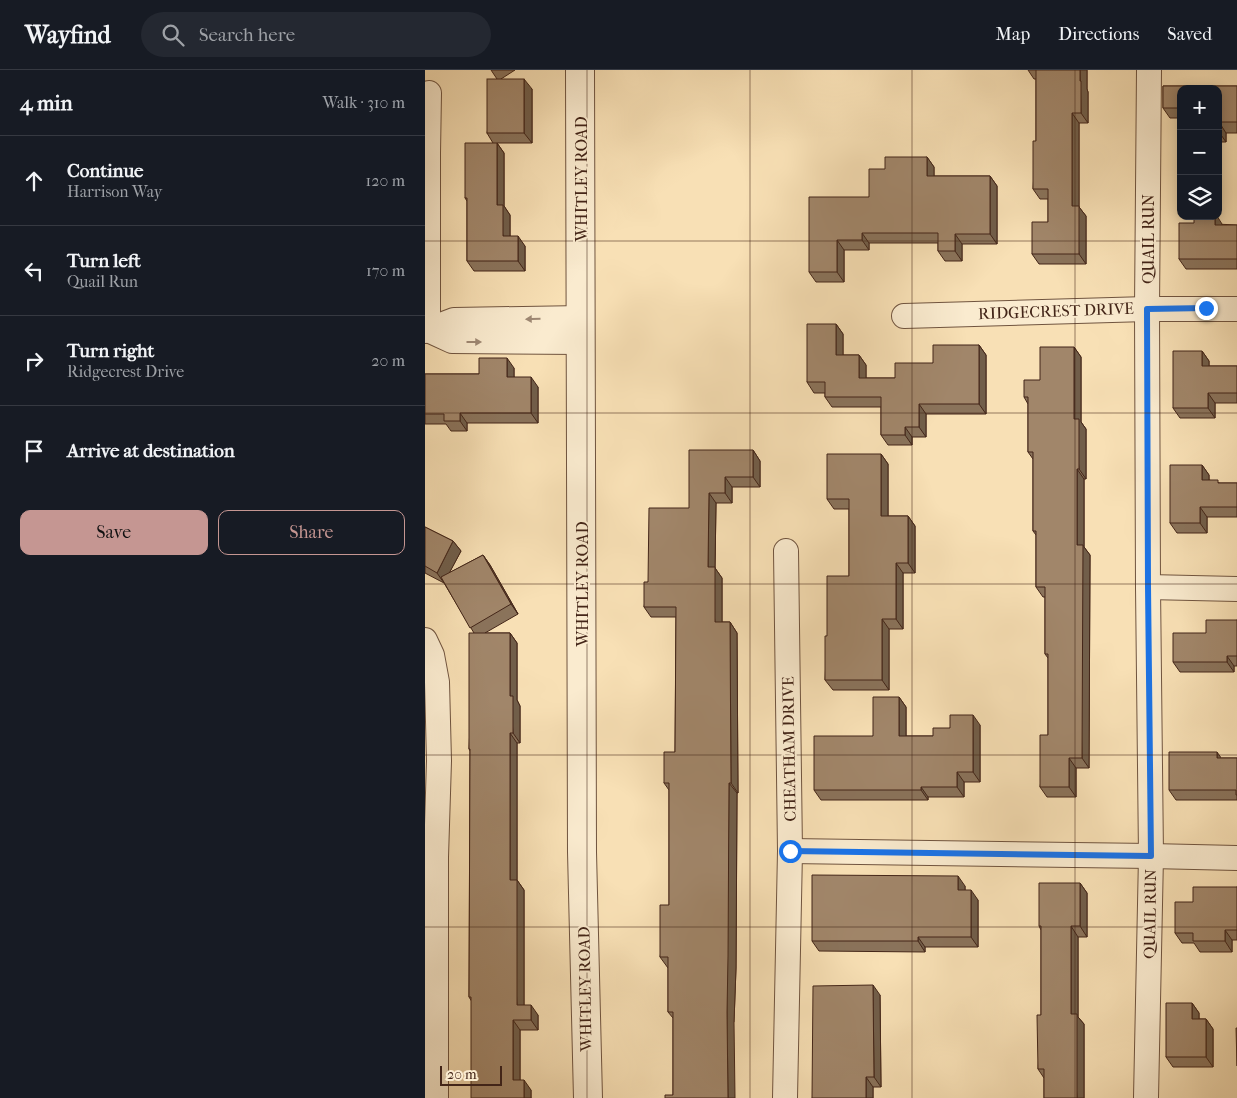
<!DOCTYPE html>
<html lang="en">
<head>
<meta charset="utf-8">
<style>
	:root { --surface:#171b24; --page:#242831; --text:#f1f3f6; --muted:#9ea1a6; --line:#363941; --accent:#c59692 }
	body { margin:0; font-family:"IM FELL French Canon",serif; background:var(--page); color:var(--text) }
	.controls { position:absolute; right:15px; top:15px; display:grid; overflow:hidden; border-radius:10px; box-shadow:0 2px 12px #0003 }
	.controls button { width:45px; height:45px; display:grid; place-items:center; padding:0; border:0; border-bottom:1px solid var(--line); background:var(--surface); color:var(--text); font:25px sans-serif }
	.scale { position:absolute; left:15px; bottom:12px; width:62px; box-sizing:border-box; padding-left:5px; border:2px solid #432518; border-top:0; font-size:14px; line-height:18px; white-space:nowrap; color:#432518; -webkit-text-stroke:4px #faebcf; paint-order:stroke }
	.stop { position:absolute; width:15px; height:15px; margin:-11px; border:4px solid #1a73e8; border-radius:50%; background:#fff }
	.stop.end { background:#1a73e8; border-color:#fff; box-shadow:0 1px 5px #0008 }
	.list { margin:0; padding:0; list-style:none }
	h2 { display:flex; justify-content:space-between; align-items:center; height:65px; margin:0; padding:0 20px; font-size:21px }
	h2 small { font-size:16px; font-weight:400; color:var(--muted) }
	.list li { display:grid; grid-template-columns:32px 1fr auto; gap:15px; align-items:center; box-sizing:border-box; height:90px; padding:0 20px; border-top:1px solid var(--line) }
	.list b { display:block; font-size:19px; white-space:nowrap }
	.list p { margin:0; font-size:16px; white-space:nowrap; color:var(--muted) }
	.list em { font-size:16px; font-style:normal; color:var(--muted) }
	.actions { display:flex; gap:10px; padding:15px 20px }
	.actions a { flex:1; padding:11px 0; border:1px solid var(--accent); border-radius:10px; text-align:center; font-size:18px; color:var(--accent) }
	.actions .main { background:var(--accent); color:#111 }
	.icon { flex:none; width:28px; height:28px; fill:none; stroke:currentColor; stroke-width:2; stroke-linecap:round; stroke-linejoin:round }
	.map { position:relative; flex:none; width:812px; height:1028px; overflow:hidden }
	header { display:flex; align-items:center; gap:30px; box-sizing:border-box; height:70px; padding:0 25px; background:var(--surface); border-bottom:1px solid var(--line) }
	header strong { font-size:24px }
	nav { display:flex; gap:28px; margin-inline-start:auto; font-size:18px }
	.search { width:350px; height:45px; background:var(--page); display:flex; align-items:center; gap:12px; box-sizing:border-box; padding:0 18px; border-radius:28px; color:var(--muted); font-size:19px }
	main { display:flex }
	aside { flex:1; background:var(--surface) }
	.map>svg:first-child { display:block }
</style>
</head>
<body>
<header>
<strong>Wayfind</strong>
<div class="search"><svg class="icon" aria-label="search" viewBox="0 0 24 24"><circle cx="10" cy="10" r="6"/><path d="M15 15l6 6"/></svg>Search here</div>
<nav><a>Map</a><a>Directions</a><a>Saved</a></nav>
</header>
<main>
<aside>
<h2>4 min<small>Walk · 310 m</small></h2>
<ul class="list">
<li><svg class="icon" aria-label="ahead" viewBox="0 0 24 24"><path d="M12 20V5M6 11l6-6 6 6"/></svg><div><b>Continue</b><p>Harrison Way</p></div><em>120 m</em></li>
<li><svg class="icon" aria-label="left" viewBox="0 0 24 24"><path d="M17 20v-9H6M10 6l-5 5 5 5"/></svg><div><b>Turn left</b><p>Quail Run</p></div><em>170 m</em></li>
<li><svg class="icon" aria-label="right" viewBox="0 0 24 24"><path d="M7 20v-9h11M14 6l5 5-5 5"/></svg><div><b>Turn right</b><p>Ridgecrest Drive</p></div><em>20 m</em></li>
<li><svg class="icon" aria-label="arrive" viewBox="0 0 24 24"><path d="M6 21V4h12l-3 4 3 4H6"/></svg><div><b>Arrive at destination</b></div></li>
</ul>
<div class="actions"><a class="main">Save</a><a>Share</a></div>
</aside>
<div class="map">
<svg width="812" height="1028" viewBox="0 0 812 1028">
	<rect width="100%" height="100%" fill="#f8e0b5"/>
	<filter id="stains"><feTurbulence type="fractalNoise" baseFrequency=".004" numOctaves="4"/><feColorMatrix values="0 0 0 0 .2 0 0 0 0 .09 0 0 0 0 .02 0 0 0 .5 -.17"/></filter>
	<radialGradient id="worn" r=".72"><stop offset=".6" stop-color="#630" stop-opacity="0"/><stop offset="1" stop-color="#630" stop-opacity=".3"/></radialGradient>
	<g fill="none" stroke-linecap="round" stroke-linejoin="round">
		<!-- minor casing -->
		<g stroke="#70543f" stroke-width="26">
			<g id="minor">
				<polyline points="479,246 722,239 812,239"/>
				<polyline points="3,260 3,83 4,23"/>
				<polyline points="3,260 27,271 157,272"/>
				<polyline points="0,261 29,250 157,248"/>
				<polyline points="723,517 812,519"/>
				<polyline points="0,570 7,585 12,612 14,691 11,787 11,1028"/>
				<polyline points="365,781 726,786 812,788"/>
				<polyline points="360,1028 365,781 361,481"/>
				<polyline points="721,1028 726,786 723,517 722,239 724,0"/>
			</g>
		</g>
		<!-- tertiary casing -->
		<g stroke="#70543f" stroke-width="30">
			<polyline id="tertiary" points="155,0 157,782 163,1028"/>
		</g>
		<!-- minor -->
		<use href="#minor" stroke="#faebcf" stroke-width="24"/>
		<!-- tertiary -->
		<use href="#tertiary" stroke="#faebcf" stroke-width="28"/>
	</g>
	<!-- wall -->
	<g fill="#8a735b" stroke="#432518">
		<polygon points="66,0 90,0 76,9 107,19 107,73 72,73 79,83 79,136 85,145 85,166 100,176 100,201 49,201 42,191 42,131 40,128 68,73 62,63 72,9"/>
		<polygon points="603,0 662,0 662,19 663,22 663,53 654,53 654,137 661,146 661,194 614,194 607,184 623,152 623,129 615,129 608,119 611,71 611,9 609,9"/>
		<polygon points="738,16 812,16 812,63 801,63 801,72 793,72 793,19 756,19 756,64 755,62 755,48 745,48 738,38"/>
		<polygon points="502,87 509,97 509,106 565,106 572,116 572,174 537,174 537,191 520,191 513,181 513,173 444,173 444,180 419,180 419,212 391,212 384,202 444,127 460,99"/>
		<polygon points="769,153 812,155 812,199 761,199 754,189"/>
		<polygon points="411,254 418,264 418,285 434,285 441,295 441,308 470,308 554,275 561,285 561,344 501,344 501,367 487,367 487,375 463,375 456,365 456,337 407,337 400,327 400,323 389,323 382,312"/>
		<polygon points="649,277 656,287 656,352 661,359 661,409 659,409 659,477 665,485 664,698 651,698 651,727 622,727 615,717 623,665 623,588 620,584 620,527 618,527 611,517 611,465 608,461 608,389 603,382 603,334 599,327"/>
		<polygon points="777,281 784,291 784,296 812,296 812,333 790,333 790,348 755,348 748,338"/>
		<polygon points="89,298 89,307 113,317 113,353 42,353 42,361 26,361 21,354 0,354 0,304 54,304"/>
		<polygon points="328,380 335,391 335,417 307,417 307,433 291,433 290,498 297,508 297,552 305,552 312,563 313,723 312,723 311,898 309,952 248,1025 248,948 243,942 243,898 235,887 244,835 244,720 239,713 250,682 251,547 226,547 219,537 223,512 264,438"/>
		<polygon points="456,384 463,394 463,446 483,446 490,456 490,503 478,503 478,559 464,559 464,620 408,620 400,610 402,566 424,506 424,439 409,439 402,429"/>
		<polygon points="777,395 784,405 784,410 795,413 812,413 812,447 782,447 782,463 752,463 745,453"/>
		<polygon points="0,457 28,471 36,481 24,503 58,485 65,495 93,544 60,563 85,563 92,573 92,630 95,636 95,673 92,673 92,810 99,820 99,935 113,945 113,960 95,960 95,1010 106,1020 106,1028 44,927 45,681 44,679 49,563 19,513 0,503"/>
		<polygon points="812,550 812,596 809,596 809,602 755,602 748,592 781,563"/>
		<polygon points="474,627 481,637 481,666 508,666 525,658 555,655 555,712 539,712 539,727 503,727 503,730 396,730 389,720 448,666"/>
		<polygon points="797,688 812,688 812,730 751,730 744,720"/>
		<polygon points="655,813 662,823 662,867 653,867 653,947 659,954 659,1028 619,1028 619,1008 613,999 616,945 616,860 614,856"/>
		<polygon points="540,816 540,820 553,830 553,877 500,877 500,882 394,881 387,871"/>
		<polygon points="812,817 812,870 807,870 807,882 775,882 769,873 757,873 750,863 768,832"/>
		<polygon points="455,925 456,1017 448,1017 448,1028 387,1028"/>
		<polygon points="767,933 774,943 774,949 781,949 788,959 788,997 748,997 741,987"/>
	</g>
	<!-- shaded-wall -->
	<g fill="#715e4a" stroke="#432518">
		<polygon points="655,0 662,0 662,19 663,22 663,53 656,43"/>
		<polygon points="99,9 107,19 107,73 99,63"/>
		<polygon points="647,43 654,53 654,137 661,146 661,194 654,184 647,136"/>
		<polygon points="794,52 801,63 801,72 794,62"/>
		<polygon points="72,73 79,83 79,136 85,145 85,176 78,166 72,135"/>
		<polygon points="502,87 509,97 509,116 502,106"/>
		<polygon points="565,106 572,116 572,174 565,164"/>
		<polygon points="790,146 792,146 797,154 797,165 790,155"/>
		<polygon points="437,163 444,173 444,180 437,170"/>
		<polygon points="530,164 537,174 537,191 530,181"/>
		<polygon points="93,166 100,176 100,201 93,191"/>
		<polygon points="412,170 419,180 419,212 412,202"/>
		<polygon points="411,254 418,264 418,295 411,285"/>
		<polygon points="554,275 561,285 561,344 554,334"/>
		<polygon points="649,277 656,287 656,352 661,359 661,409 654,399 649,349"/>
		<polygon points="777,281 784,291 784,306 777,296"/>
		<polygon points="434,285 441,295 441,318 434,308"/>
		<polygon points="82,288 89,298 89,317 82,307"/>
		<polygon points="106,307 113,317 113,353 106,343"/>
		<polygon points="783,323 790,333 790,348 783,338"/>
		<polygon points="494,334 501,344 501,367 494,357"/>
		<polygon points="35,343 42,353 42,361 35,351"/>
		<polygon points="480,357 487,367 487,375 480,365"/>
		<polygon points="328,380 335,391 335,417 328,407"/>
		<polygon points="456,384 463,394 463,456 456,446"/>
		<polygon points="777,395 784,405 784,420 777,410"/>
		<polygon points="652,399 659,409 659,477 665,485 664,698 657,688 652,475"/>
		<polygon points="300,407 307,417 307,433 300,423"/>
		<polygon points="284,423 291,433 290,498 297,508 297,563 290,552 283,497"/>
		<polygon points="775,437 782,447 782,463 775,453"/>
		<polygon points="483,446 490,456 490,503 483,493"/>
		<polygon points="28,471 36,481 19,513 12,503"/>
		<polygon points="58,485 65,495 93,544 86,534"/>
		<polygon points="471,493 478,503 478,559 471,549"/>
		<polygon points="457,549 464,559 464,620 457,610"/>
		<polygon points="305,552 312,563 313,723 306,713"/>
		<polygon points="85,563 92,573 92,630 95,636 95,673 88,663 85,626"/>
		<polygon points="802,586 809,596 809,602 802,592"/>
		<polygon points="474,627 481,637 481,676 474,666"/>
		<polygon points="548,645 555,655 555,712 548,702"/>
		<polygon points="85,663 92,673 92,810 99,820 99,945 92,935 85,810"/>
		<polygon points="792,682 799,692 792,688"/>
		<polygon points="644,688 651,698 651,727 644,717"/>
		<polygon points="532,702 539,712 539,727 532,717"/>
		<polygon points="304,713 312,723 311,898 309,952 310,1028 303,1028 302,942"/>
		<polygon points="496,717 503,727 503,730 496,720"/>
		<polygon points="533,806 540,816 540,830 533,820"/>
		<polygon points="655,813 662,823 662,867 655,856"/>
		<polygon points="546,820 553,830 553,877 546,867"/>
		<polygon points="646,856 653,867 653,947 659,954 659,1028 652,1028 646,944"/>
		<polygon points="800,860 807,870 807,882 800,871"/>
		<polygon points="493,867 500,877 500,882 493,871"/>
		<polygon points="448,915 455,925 456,1017 449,1007"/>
		<polygon points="767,933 774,943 774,959 767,949"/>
		<polygon points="106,935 113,945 113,960 106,950"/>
		<polygon points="781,949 788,959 788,997 781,987"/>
		<polygon points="88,950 95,960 95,1020 88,1010"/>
		<polygon points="441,1007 448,1017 448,1028 441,1028"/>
		<polygon points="99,1010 106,1020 106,1028 99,1028"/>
	</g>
	<!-- building -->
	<g fill="#a1866a" stroke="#432518">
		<polygon points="611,0 655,0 655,11 656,11 656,43 647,43 647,136 654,136 654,184 607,184 607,152 623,152 623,119 608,119 608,71 611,71"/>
		<rect x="62" y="9" width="37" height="54"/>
		<polygon points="738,16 812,16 812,52 794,52 793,62 793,19 756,19 756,62 755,62 755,38 738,38"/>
		<polygon points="40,73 72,73 72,135 78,135 78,166 93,166 93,191 42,191 42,128 40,128"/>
		<polygon points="460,87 502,87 502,106 565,106 565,164 530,164 530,181 513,181 513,163 437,163 437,170 412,170 412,202 384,202 384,127 444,127 444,99 460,99"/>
		<polygon points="769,146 790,146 790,155 812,155 812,189 754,189 754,153 769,153"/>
		<polygon points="382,254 411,254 411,285 434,285 434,308 470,308 470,293 508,293 508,275 554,275 554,334 494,334 494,357 480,357 480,365 456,365 456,327 400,327 400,312 382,312"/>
		<polygon points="615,277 649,277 649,349 654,349 654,399 652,399 652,475 658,475 657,688 644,688 644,717 615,717 615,665 623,665 623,584 620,584 620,517 611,517 611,461 608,461 608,382 603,382 603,327 599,327 599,310 615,310"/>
		<polygon points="748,281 777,281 777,296 812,296 812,323 783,323 783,338 748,338"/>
		<polygon points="54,288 82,288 82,307 106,307 106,343 35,343 35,351 19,351 19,344 0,344 0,304 54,304"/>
		<polygon points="264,380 328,380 328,407 300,407 300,423 284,423 283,497 290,497 290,552 305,552 306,713 304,713 303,887 302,942 303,1028 240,1028 240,1025 248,1025 248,942 243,942 243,887 235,887 235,835 244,835 244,713 239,713 239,682 250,682 251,537 219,537 219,512 223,512 224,438 264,438"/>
		<polygon points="402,384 456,384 456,446 483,446 483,493 471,493 471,549 457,549 457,610 400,610 400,566 402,566 402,506 424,506 424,429 402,429"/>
		<polygon points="745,395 777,395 777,410 793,410 793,413 812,413 812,437 775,437 775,453 745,453"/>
		<polygon points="0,457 28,471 12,503 0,496"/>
		<polygon points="58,485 86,534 45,558 16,507"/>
		<polygon points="781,550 812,550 812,586 802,586 802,592 748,592 748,563 781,563"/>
		<polygon points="44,563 85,563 85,626 88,626 88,663 85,663 85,810 92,810 92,935 106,935 106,950 88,950 88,1010 99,1010 99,1028 46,1028 46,927 44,927 45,679 44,679"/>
		<polygon points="448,627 474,627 474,666 508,666 508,658 525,658 525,645 548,645 548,702 532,702 532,717 496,717 496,720 389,720 389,666 448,666"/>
		<polygon points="744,682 792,682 792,688 812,688 812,725 811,725 811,720 744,720"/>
		<polygon points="387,805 533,806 533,820 546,820 546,867 493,867 493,871 387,871"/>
		<polygon points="614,813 655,813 655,856 646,856 646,944 652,944 652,1028 619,1028 619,999 613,999 612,945 616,945 616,856 614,856"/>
		<polygon points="768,817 812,817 812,860 800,860 800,871 768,871 768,863 750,863 750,832 768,832"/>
		<polygon points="448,915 449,1007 441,1007 441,1028 387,1028 388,916"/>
		<polygon points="741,933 767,933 767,949 781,949 781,987 741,987"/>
		<polygon points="811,958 812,958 812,996"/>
	</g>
	<!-- one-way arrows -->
	<defs><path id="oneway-solid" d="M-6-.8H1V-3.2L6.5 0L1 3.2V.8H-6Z" transform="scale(1.25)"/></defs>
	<g fill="#9e8874">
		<use href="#oneway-solid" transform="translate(108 249) rotate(179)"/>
		<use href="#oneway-solid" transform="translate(49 272)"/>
	</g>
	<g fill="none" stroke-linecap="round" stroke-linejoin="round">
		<!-- route -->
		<polyline stroke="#1a73e8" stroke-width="6" points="365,781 726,786 723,516 722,239 781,238"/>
	</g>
	<!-- grid -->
	<path fill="none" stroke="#432518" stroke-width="1" stroke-opacity="0.55" d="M162,0v1028M325,0v1028M487,0v1028M650,0v1028M0,171h812M0,343h812M0,514h812M0,685h812M0,857h812"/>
	<g text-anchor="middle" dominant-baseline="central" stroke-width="4" stroke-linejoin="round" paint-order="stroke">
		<!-- street labels -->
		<g font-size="16" fill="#432518" stroke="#faebcf">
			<text transform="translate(156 109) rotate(-90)">WHITLEY ROAD</text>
			<text transform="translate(723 169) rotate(-90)">QUAIL RUN</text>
			<text transform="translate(631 241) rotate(-2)">RIDGECREST DRIVE</text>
			<text transform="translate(157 514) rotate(-90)">WHITLEY ROAD</text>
			<text transform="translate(364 679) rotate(-91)">CHEATHAM DRIVE</text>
			<text transform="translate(725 844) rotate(-89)">QUAIL RUN</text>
			<text transform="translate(160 919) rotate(-91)">WHITLEY ROAD</text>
		</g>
	</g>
	<rect width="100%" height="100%" filter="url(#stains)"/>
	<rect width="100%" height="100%" fill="url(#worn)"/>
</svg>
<div class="controls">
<button>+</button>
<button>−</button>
<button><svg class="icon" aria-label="layers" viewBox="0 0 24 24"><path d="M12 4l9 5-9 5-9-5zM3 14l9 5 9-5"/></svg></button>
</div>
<div class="scale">20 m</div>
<div class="stop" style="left:365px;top:781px"></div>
<div class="stop end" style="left:781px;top:238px"></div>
</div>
</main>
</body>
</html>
